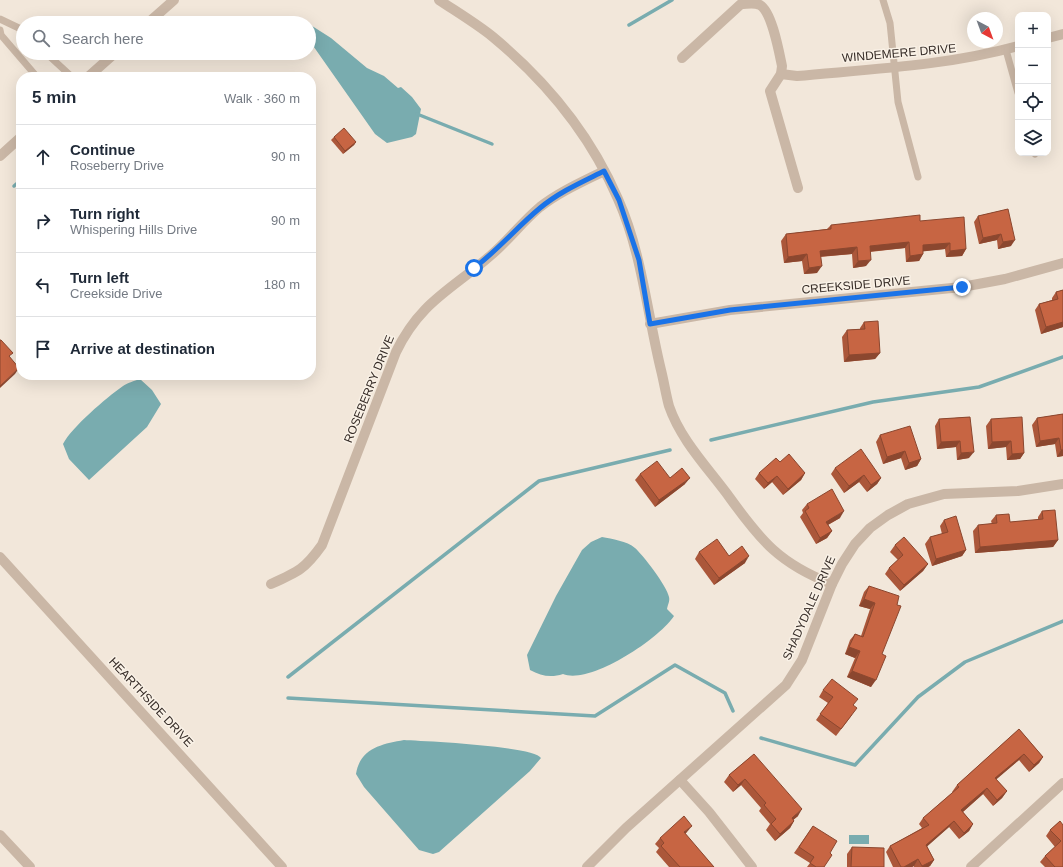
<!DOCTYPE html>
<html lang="en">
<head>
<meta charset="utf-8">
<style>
	:root { --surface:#fff; --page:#f6f6f7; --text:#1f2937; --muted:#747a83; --line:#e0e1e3 }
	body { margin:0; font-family:Helvetica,sans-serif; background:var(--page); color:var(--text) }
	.controls { position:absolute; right:12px; top:12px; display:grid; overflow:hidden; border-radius:8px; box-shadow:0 4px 16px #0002 }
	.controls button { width:36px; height:36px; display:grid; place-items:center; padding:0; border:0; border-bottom:1px solid var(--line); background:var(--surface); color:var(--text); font:20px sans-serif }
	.compass { position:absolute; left:967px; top:12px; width:36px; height:36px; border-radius:50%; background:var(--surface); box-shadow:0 4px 16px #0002; rotate:139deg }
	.stop { position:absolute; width:12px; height:12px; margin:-9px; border:3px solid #1a73e8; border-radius:50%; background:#fff }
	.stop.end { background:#1a73e8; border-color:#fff; box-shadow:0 1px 4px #0008 }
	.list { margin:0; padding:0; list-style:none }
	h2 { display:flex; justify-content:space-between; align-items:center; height:52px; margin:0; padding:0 16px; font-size:17px }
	h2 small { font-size:13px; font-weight:400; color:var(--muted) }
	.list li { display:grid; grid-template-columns:26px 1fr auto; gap:12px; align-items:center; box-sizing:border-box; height:64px; padding:0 16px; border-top:1px solid var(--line) }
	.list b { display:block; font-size:15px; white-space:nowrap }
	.list p { margin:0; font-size:13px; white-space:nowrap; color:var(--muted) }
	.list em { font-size:13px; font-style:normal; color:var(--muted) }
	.icon { flex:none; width:22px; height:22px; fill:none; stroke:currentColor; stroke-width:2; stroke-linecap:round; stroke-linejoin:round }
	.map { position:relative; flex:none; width:1063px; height:867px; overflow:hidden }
	.search { position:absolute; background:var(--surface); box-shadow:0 4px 16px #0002; left:16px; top:16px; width:300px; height:44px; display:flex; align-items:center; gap:10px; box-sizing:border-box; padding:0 14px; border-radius:22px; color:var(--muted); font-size:15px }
	.panel { position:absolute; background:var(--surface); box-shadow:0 4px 16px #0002; left:16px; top:72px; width:300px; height:308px; border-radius:16px }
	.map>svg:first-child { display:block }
</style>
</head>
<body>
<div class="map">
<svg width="1063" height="867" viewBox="0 0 1063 867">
	<rect width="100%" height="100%" fill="#f2e7da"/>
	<!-- water -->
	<g fill="#79acaf">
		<polygon points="309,24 331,38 367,68 384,76 398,88 401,87 412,97 421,109 416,134 412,137 387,143 375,134 309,40"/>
		<path d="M140,379l12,11 9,14 -14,23 -58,53 -20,-21 -6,-15c9,-17 43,-46 60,-58 4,-3 11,-5 17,-7z"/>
		<path d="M602,537c10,2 25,4 33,11 8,7 32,38 34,49 1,4 -1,7 -2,12l7,7c-15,23 -84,69 -111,58 -12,4 -22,2 -33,-4l-3,-15 29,-59 26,-46 9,-8z"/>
		<path d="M404,740c18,1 131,6 137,18l-11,13 -91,81 -6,2 -14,-4 -55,-63 -8,-13c4,-26 26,-30 48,-34z"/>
		<rect x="849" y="835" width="20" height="9"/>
	</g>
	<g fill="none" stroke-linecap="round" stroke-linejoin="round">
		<!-- stream -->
		<g stroke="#79acaf" stroke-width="3.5">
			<polyline points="629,25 672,0"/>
			<polyline points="417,114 492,144"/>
			<polyline points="14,186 21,180"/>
			<polyline points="711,440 873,402 979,387 1063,357"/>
			<polyline points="288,677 539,481 670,450"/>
			<polyline points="288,698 595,716 675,665 725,693 733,711"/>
			<polyline points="761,738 855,765 918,697 965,662 1063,621"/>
		</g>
		<!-- service -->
		<g stroke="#cab7a6" stroke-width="7">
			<polyline points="883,0 890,23 898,102 918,177"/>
			<polyline points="0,19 23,30"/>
			<polyline points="0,30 1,35 37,77"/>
			<polyline points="1006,50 1018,93"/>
			<polyline points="46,53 72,77"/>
			<polyline points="1034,153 1035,154"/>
		</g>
		<!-- minor -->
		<g stroke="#cab7a6" stroke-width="10">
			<path d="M439,0c18,12 38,24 54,37 53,44 98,99 125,162 24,54 29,114 43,171 3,12 5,25 8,36 12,35 40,63 61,92 31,43 50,66 102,86"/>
			<polyline points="1048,38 1063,34"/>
			<path d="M682,58l59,-54c6,0 13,-2 19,1 12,7 19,47 22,61l-1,8 -11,17 28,97"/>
			<path d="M781,74l16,2c75,-7 148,-10 221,-30"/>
			<polyline points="650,324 730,310 962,287 1005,279 1063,263"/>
			<polyline points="0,557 282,867"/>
			<path d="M271,584c27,-12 34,-15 51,-39l74,-193c24,-50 55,-62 94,-96 18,-15 32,-34 50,-49 19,-15 42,-25 64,-36"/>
			<polyline points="680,780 709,812 752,867"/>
			<polyline points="0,835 30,867"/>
			<polyline points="587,867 626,828 786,685 802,660 832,584 842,564 855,544 870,528 888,515 908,504 944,494 1018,491 1063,484"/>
			<polyline points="971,867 1063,783"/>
		</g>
		<!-- tertiary -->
		<g stroke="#cab7a6" stroke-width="10">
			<polyline points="148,23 174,0"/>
			<polyline points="88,77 115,53"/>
			<polyline points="0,156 21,137"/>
		</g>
	</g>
	<!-- wall -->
	<g fill="#ab573a">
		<polygon points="334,137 356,142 354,145 343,154 331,140"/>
		<polygon points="1008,209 1011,246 998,249 997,240 979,244 974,222 978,216"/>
		<polygon points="920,221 966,249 962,256 946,257 945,249 923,251 923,254 919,261 906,262 905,248 870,252 866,266 853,268 852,254 820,257 817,273 804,274 802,261 784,263 781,241 786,234 827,229 831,225"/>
		<polygon points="1063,290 1063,327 1041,334 1035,310 1039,304 1052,300 1052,298 1056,292"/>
		<polygon points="864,322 880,353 875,359 844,362 842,337 847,330 860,329 860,328"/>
		<polygon points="1063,414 1063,456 1057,457 1055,444 1036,447 1032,425 1037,418"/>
		<polygon points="970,417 969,458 957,460 956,447 937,449 935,426 939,419"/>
		<polygon points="991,419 1024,453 1020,459 1007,460 1006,447 988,449 986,426"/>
		<polygon points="880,435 921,459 917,466 905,470 901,458 883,464 876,442"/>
		<polygon points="780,462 805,473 801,480 783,495 772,482 764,489 755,479 759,473"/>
		<polygon points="835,468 881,478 877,484 867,492 859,482 844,493 831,474"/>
		<polygon points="640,474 670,478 685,484 655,507 635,480"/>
		<polygon points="807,504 840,518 828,525 832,531 827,538 816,544 800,517 803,513 802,510"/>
		<polygon points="1042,511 1058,540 1053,547 975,553 973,531 978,525 992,524 991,521 996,515 1010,522 1038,520 1038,517"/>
		<polygon points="944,520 966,550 962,556 932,566 925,544 930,537 942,534 940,526"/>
		<polygon points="895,545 928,564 923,571 900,591 885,574 889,568 898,560 890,552"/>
		<polygon points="699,552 729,556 745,563 714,585 695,559"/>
		<polygon points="869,586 897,605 871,687 847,677 855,658 845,654 850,640 855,634 861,636 870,609 859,606 864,592"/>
		<polygon points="823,690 853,706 852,715 836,736 816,720 828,703 819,697"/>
		<polygon points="1019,729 1043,757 1039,763 1029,772 1019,760 996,779 1007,791 1002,798 993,806 983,794 963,812 973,824 969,831 959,839 949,827 927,846 934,860 930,866 928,867 914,867 914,866 912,867 893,867 886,852 890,846 922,828 919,824 923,818 953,792 952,792 957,785"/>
		<polygon points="754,754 798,816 793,820 794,821 790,828 775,841 766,830 770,824 759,811 761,808 741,785 733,792 724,782 729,775"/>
		<polygon points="1060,821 1063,867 1045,867 1040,862 1045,856 1055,847 1046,836 1050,830"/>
		<polygon points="813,826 830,853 824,867 807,867 810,863 794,853"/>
		<polygon points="687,832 685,834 714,867 669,867 656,852 659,848 655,844 660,838"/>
		<polygon points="852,847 884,867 847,867 847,854"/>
	</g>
	<!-- shaded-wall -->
	<g fill="#8b472f">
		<polygon points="356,142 354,145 343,154 345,151"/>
		<polygon points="1001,234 997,240 979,244 983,238"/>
		<polygon points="1015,240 1011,246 998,249 1003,242"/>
		<polygon points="909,242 905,248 865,252 870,246"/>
		<polygon points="950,243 945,249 918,252 923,245"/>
		<polygon points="857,247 852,254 815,257 820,251"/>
		<polygon points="966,249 962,256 946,257 950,251"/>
		<polygon points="807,254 802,261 784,263 788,257"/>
		<polygon points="923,254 919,261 906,262 910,256"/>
		<polygon points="871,260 866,266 853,268 858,261"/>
		<polygon points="822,266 817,273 804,274 809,268"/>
		<polygon points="1063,322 1063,327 1041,334 1046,327"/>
		<polygon points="880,353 875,359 844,362 849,355"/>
		<polygon points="19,368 15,374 0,388 0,386"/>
		<polygon points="1059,438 1055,444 1036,447 1040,441"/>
		<polygon points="960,441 956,447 937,449 941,442"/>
		<polygon points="1011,441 1006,447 988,449 992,442"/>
		<polygon points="1061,450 1063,450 1063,456 1057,457"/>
		<polygon points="905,451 901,458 883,464 887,457"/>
		<polygon points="974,452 969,458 957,460 961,453"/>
		<polygon points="1024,453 1020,459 1007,460 1012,454"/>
		<polygon points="921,459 917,466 905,470 909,463"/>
		<polygon points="805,473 801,480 783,495 788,489"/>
		<polygon points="864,475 859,482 844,493 849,486"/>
		<polygon points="777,476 772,482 764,489 768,483"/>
		<polygon points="690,478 685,484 655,507 659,500"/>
		<polygon points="881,478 877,484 867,492 871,485"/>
		<polygon points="844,511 840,518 822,528 826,522"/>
		<polygon points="832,531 827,538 816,544 820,538"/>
		<polygon points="1058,540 1053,547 975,553 980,547"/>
		<polygon points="966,550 962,556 932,566 936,559"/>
		<polygon points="749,556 745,563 714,585 719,578"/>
		<polygon points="928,564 923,571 900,591 904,585"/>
		<polygon points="864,599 875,603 870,609 859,606"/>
		<polygon points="849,647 860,651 855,658 845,654"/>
		<polygon points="852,671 876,680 871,687 847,677"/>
		<polygon points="1024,754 1019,760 991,784 995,778"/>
		<polygon points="1043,757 1039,763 1029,772 1034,765"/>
		<polygon points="745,779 741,785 733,792 738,785"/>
		<polygon points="987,788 983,794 957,817 961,810"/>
		<polygon points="1007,791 1002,798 993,806 997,800"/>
		<polygon points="802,809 798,816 787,825 792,818"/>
		<polygon points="794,821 790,828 775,841 780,834"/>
		<polygon points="954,821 949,827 922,851 926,845"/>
		<polygon points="973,824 969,831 959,839 964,833"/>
		<polygon points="692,826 687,832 679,839 684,832"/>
		<polygon points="918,859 914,866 912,867 904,867"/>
		<polygon points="934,860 930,866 928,867 921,867"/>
	</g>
	<!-- building -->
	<g fill="#c76543" stroke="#8b472f">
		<polygon points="344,128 356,142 345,151 334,137"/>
		<polygon points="1008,209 1015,240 1003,242 1001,234 983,238 978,216"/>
		<polygon points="920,215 920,221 964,217 966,249 950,251 950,243 923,245 923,254 910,256 909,242 870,246 871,260 858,261 857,247 820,251 822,266 809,268 807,254 788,257 786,234 831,229 831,225"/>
		<polygon points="1063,290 1063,322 1046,327 1039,304 1058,299 1056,292"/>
		<polygon points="878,321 880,353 849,355 847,330 865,329 864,322"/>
		<polygon points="0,340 1,340 13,353 9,356 19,368 0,386"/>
		<polygon points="1063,414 1063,450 1061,450 1059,438 1040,441 1037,418"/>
		<polygon points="970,417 974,452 961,453 960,441 941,442 939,419"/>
		<polygon points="1022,417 1024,453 1012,454 1011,441 992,442 991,419"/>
		<polygon points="910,426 921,459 909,463 905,451 887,457 880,435"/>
		<polygon points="861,449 881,478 871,485 864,475 849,486 835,468"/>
		<polygon points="789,454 805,473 788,489 777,476 768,483 759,473 776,458 780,462"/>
		<polygon points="657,461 670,478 682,468 690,478 659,500 640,474"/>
		<polygon points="832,489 844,511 826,522 832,531 820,538 805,511 809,508 807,504"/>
		<polygon points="1055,510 1058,540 980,547 978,525 997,523 996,515 1009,514 1010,522 1043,519 1042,511"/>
		<polygon points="956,516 966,550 936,559 930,537 948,532 944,520"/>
		<polygon points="904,537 928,564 904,585 889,568 903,555 895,545"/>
		<polygon points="717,539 729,556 742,546 749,556 719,578 699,552"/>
		<polygon points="869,586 899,596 897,605 901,606 882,654 886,656 876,680 852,671 860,651 849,647 855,634 863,637 875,603 864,599"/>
		<polygon points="832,679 858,699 853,705 857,708 841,729 820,714 833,697 823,690"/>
		<polygon points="1019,729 1043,757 1034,765 1024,754 995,778 1007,791 997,800 987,788 961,810 973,824 964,833 954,821 926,845 934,860 922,866 918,859 904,867 901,867 890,846 929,825 923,818 959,787 957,785"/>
		<polygon points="754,754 802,809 792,818 794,821 780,834 771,824 776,819 764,805 766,803 745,779 738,785 729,775"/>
		<polygon points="684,816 692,826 684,832 714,867 680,867 661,846 664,843 660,838"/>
		<polygon points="1060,821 1063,825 1063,867 1055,867 1045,856 1061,841 1050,830"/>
		<polygon points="813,826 837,841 830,853 832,855 824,867 816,867 810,863 814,857 799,847"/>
		<polygon points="852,847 884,848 884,867 851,867"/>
	</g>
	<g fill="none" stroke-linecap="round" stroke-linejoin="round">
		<!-- route -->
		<path stroke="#1a73e8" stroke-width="5" d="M474,268c24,-18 43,-41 66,-60 19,-16 42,-26 64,-37l15,29 20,60 11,64 80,-14 232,-23"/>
	</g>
	<g text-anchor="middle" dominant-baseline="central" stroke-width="3" stroke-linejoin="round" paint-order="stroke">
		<!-- street labels -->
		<g font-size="12" fill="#362c27" stroke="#f9f1e6">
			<text transform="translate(899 53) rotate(-5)">WINDEMERE DRIVE</text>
			<text transform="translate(856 285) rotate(-5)">CREEKSIDE DRIVE</text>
			<text transform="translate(369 389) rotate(-68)">ROSEBERRY DRIVE</text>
			<text transform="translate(809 608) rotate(-66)">SHADYDALE DRIVE</text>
			<text transform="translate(151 702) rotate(47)">HEARTHSIDE DRIVE</text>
		</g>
	</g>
</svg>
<div class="controls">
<button>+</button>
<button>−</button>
<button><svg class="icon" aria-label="locate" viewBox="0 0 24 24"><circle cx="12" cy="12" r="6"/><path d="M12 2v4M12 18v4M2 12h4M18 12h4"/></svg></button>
<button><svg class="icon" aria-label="layers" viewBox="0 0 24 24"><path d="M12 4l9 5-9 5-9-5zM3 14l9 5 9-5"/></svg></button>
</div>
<svg class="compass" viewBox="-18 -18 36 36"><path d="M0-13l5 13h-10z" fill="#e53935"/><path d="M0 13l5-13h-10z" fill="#747a83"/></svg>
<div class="stop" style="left:474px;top:268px"></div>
<div class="stop end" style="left:962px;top:287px"></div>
<div class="search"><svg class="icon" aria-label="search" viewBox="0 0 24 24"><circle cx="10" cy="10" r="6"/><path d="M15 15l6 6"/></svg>Search here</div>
<section class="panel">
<h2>5 min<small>Walk · 360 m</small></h2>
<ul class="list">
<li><svg class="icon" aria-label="ahead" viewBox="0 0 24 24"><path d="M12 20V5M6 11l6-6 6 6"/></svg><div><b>Continue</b><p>Roseberry Drive</p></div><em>90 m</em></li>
<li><svg class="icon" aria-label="right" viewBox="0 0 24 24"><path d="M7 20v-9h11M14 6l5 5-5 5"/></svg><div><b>Turn right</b><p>Whispering Hills Drive</p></div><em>90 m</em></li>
<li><svg class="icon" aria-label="left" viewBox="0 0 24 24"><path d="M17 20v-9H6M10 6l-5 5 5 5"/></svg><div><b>Turn left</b><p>Creekside Drive</p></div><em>180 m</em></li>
<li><svg class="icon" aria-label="arrive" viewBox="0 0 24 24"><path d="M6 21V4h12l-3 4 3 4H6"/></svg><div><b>Arrive at destination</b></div></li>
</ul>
</section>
</div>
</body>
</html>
